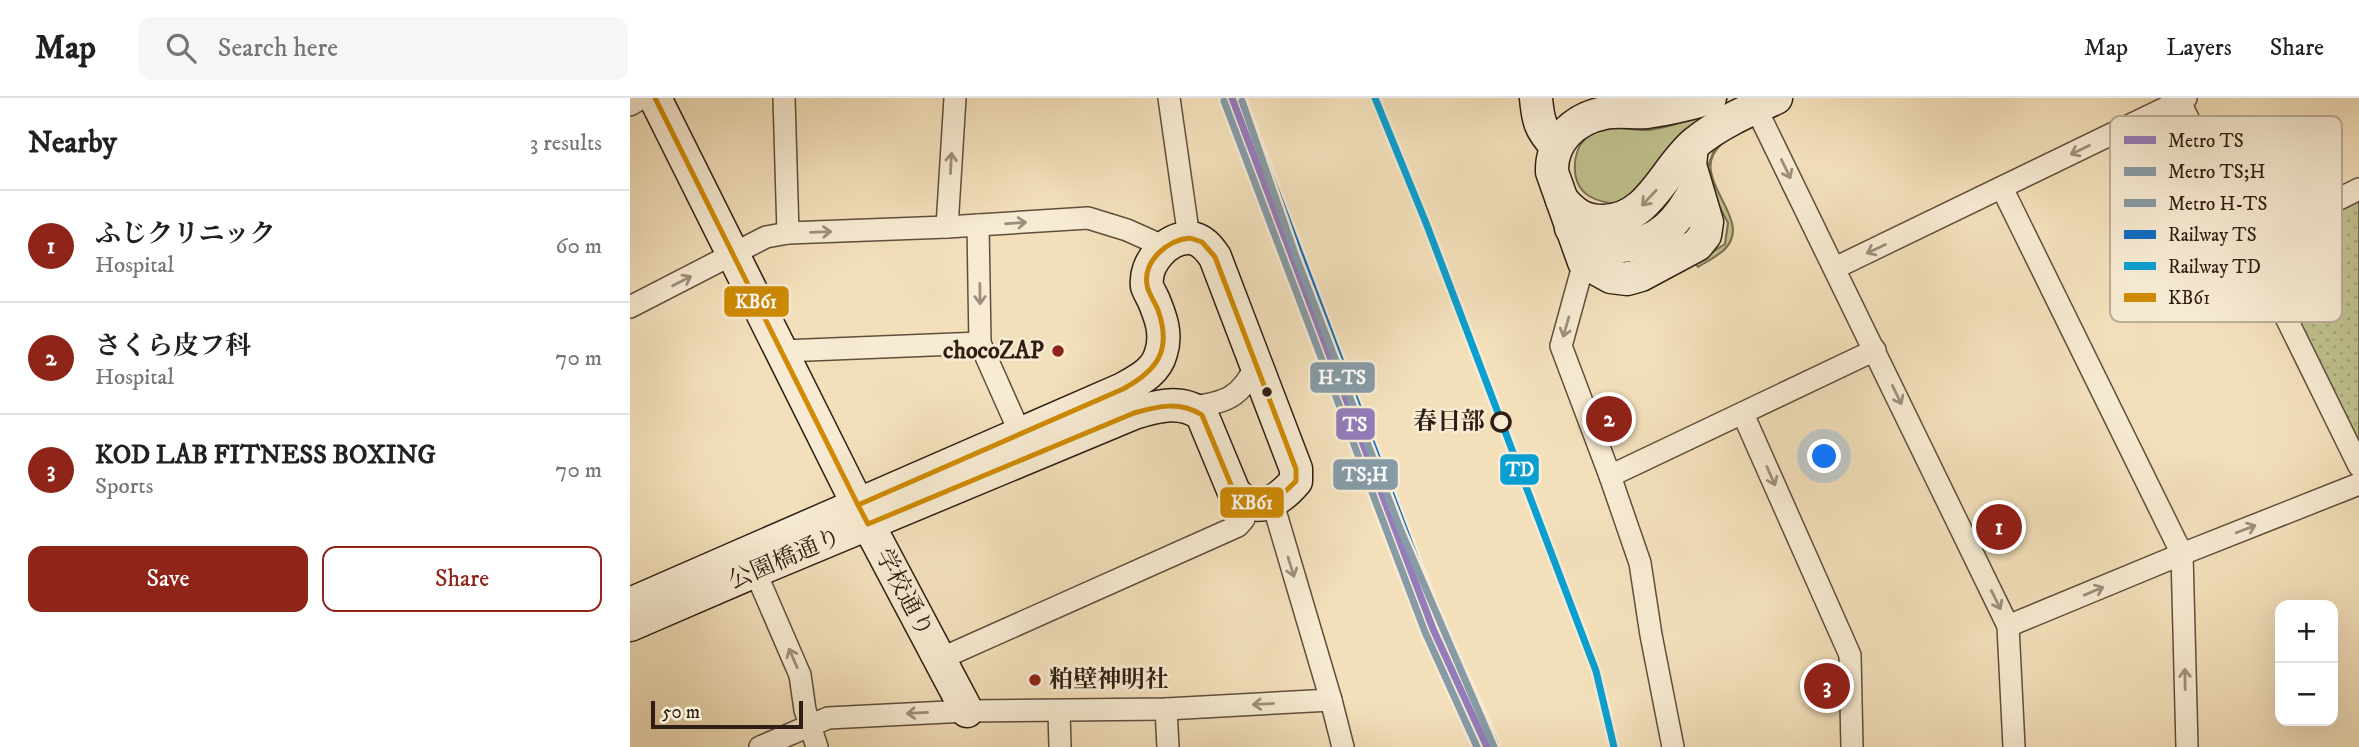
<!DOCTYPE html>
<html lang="en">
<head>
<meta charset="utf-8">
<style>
	:root { --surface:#fff; --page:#f6f6f6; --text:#202124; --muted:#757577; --line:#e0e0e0; --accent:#8f2418 }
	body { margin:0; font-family:"IM FELL DW Pica","Noto Serif JP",serif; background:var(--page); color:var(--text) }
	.controls { position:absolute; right:21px; bottom:21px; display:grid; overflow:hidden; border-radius:14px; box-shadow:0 7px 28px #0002 }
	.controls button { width:63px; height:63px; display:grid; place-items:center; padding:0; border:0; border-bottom:2px solid var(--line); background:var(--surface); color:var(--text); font:35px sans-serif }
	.scale { position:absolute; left:21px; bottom:18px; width:152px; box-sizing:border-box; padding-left:7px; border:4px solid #2f1e13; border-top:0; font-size:19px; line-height:24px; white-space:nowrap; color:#2f1e13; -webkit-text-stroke:5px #f7ebd3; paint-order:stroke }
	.you { position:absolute; left:1195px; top:359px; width:24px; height:24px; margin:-18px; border:5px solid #fff; border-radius:50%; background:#1a73e8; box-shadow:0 0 0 10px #1a73e833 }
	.badge { display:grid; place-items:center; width:46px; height:46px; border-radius:50%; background:var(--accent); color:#fff; font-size:23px; font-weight:700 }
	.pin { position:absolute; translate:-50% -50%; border:4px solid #fff; box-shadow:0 2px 7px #0006 }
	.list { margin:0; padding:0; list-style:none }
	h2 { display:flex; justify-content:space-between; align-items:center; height:91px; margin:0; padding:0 28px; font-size:30px }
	h2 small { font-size:23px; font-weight:400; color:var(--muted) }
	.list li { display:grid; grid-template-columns:46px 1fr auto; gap:21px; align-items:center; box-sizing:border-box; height:112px; padding:0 28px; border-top:2px solid var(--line) }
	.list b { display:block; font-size:26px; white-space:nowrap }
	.list p { margin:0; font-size:23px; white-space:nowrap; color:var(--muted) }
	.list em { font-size:23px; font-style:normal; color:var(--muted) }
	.actions { display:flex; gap:14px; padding:21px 28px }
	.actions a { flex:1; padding:16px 0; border:2px solid var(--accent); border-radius:14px; text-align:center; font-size:24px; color:var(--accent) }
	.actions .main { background:var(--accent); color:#fff }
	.icon { flex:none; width:38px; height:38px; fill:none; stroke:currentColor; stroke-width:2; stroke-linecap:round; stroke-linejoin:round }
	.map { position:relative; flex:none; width:1729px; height:649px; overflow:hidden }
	header { display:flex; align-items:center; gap:42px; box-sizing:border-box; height:98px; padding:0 35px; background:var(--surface); border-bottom:2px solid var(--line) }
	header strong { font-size:33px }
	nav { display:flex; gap:38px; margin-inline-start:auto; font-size:24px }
	.search { width:490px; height:63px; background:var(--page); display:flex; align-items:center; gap:18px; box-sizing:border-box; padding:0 24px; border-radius:14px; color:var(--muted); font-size:26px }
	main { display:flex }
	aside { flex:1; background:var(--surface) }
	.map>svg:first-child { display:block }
</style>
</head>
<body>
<header>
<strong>Map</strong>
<div class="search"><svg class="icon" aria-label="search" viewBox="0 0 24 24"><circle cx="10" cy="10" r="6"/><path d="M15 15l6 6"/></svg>Search here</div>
<nav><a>Map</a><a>Layers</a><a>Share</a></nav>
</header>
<main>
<aside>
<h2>Nearby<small>3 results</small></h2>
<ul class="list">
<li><span class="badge">1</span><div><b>ふじクリニック</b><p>Hospital</p></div><em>60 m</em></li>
<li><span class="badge">2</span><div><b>さくら皮フ科</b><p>Hospital</p></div><em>70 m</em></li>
<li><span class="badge">3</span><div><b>KOD LAB FITNESS BOXING</b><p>Sports</p></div><em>70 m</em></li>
</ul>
<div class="actions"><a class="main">Save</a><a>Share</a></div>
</aside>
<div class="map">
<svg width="1729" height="649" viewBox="0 0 1729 649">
	<defs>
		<pattern id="park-dots" width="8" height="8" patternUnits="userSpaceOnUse" patternTransform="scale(1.75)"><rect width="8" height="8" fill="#bfc18d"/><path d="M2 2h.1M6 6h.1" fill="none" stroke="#a4a579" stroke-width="1.8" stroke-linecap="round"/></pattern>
	</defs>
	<rect width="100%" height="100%" fill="#f3e0bb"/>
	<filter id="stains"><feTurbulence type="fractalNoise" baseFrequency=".00286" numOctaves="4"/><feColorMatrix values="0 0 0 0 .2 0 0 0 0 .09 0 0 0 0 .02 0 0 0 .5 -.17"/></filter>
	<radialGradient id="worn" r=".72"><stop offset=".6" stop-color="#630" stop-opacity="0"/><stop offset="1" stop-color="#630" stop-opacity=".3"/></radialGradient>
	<!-- grass -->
	<g fill="#bfc18d" stroke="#777050" stroke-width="2">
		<path d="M1081,15l-59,63 -32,28c-11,-1 -21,-2 -31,-8 -19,-12 -18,-44 -3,-58 3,-3 8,-8 13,-9 13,-5 34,2 49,1 22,-2 42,-11 63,-17z"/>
		<path d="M1096,39l1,3c-49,34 30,76 -2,109 -7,7 -19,13 -27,18l-3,-4 30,-19 3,-21 -24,-46 12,-32z"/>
	</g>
	<!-- park -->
	<polygon fill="url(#park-dots)" stroke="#777050" stroke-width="2" points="1729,97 1729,351 1632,145"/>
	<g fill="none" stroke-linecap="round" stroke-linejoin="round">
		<!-- street casing -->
		<g stroke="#604e3d" stroke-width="24">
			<g id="street">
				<polyline points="154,0 158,135"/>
				<polyline points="539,0 559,140"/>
				<polyline points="1121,0 1378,528 1384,649"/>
				<polyline points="1548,0 1729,368"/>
				<polyline points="0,7 12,0"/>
				<polyline points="1372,90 1552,456 1557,649"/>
				<polyline points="348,127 350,245 390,335"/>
				<polyline points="317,129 325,0"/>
				<polyline points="1620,145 1729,91"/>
				<polyline points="954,164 931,248 980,378 1010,465 1021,537 1043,649"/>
				<polyline points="1205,170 1556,0"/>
				<polyline points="0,209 136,139 158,135 317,129 458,120 497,132 535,149"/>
				<polyline points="153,253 350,245"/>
				<path d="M561,309c35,-4 50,-10 65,-42"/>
				<polyline points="1113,316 1220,557 1222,649"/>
				<polyline points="980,378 1245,252"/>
				<polyline points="644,403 646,416 701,602 713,649"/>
				<polyline points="125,473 170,577 175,612 187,649"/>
				<polyline points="1378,528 1552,456 1729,386"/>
				<polyline points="310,561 608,428 614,421 614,404"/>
				<polyline points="536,611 538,649"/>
				<polyline points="429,613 430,649"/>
				<polyline points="130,649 198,620 337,613 536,611 701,602"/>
			</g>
		</g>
		<!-- secondary casing -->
		<g stroke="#2f1e13" stroke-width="35">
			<g id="secondary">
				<polyline points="25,0 228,407 337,613"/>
				<path d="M906,0c2,23 4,31 20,48"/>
				<path d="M1062,48l-2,19 17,57 -2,13 -8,10 -56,30 -14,4 -16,-2 -27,-15 -32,-90c-1,-31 22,-53 52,-59 14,-3 29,0 43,-1 21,-3 43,-8 63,-14"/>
				<path d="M932,102c12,14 22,21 41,21 47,-1 61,-52 92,-78 24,-20 53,-32 81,-45"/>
				<path d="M941,130c8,5 15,11 24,15 8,3 18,3 27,3 38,-2 58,-27 74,-58"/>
				<path d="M0,506l493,-215c16,-9 33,-17 38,-36 6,-19 0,-35 -7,-52 -2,-5 -6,-11 -7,-15 -3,-23 20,-49 43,-48 12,1 19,10 25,19l81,212v12c-18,21 -40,35 -62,11l-32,-77c-20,-16 -45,-9 -68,-2l-379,158 -125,54"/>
			</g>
		</g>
		<!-- street -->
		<use href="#street" stroke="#f7ebd3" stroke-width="21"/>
		<!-- secondary -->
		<use href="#secondary" stroke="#f7ebd3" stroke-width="32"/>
		<!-- bus-1 casing -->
		<g stroke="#f7ebd3" stroke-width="10">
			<g id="bus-1">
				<polyline points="25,0 228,407"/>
				<path d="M560,140l12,4 13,15 81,212v12c-20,21 -37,33 -62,11l-32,-77c-22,-14 -44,-9 -68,-2l-266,111 -10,-19 265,-116c35,-19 49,-39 35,-79 -3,-8 -10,-17 -11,-25 -4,-25 21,-45 43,-47z"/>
			</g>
		</g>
		<!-- bus-1 -->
		<use href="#bus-1" stroke="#cf8b04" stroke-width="5"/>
		<!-- rail-1 casing -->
		<g stroke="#f7ebd3" stroke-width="12">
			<polyline id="rail-1" points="611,0 811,528 865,645"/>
		</g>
		<!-- rail-2 casing -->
		<g stroke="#f7ebd3" stroke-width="12">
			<polyline id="rail-2" points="745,0 796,125 966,573 984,649"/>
		</g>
		<!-- rail-1 -->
		<use href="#rail-1" stroke="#0f6cc3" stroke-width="7"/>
		<!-- rail-2 -->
		<use href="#rail-2" stroke="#099fd0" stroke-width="7"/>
		<!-- metro-1 casing -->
		<g stroke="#f7ebd3" stroke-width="12">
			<polyline id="metro-1" points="602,0 803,531 857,649"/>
		</g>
		<!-- metro-2 casing -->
		<g stroke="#f7ebd3" stroke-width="12">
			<polyline id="metro-2" points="594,3 795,534 847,649"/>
		</g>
		<!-- metro-3 casing -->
		<g stroke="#f7ebd3" stroke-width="12">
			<polyline id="metro-3" points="612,3 665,156 771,433 864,649"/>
		</g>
		<!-- metro-1 -->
		<use href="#metro-1" stroke="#937cb9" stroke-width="7"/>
		<!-- metro-2 -->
		<use href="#metro-2" stroke="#869ba6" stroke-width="7"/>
		<!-- metro-3 -->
		<use href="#metro-3" stroke="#869ba6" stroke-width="7"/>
	</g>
	<!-- one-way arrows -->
	<defs><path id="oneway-shaft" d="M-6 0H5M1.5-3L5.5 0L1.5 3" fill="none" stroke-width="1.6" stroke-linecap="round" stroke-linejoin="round" transform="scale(1.75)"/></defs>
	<g stroke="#9d8f7d">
		<use href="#oneway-shaft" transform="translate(1450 52) rotate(154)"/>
		<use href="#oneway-shaft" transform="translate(321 65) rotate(-87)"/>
		<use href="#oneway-shaft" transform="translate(1156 71) rotate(64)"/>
		<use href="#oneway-shaft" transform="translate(1019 100) rotate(133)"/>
		<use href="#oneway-shaft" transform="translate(386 125) rotate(-4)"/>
		<use href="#oneway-shaft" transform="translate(191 134) rotate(-2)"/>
		<use href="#oneway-shaft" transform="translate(1246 151) rotate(154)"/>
		<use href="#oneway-shaft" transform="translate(52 183) rotate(-27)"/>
		<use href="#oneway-shaft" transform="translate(350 196) rotate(89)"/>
		<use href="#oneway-shaft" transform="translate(936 229) rotate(106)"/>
		<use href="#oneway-shaft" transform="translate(1267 297) rotate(64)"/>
		<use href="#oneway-shaft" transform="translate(1141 378) rotate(66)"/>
		<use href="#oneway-shaft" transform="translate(1616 431) rotate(-21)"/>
		<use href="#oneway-shaft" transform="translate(661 469) rotate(73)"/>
		<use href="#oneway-shaft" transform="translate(1464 493) rotate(-23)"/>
		<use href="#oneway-shaft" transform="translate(1366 502) rotate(64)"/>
		<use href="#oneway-shaft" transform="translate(163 560) rotate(-114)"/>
		<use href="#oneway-shaft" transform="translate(1555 581) rotate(-91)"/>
		<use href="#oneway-shaft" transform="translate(633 606) rotate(177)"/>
		<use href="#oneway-shaft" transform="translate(287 615) rotate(177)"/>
	</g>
	<!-- markers -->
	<g fill="#8f2418" stroke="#f7ebd3" stroke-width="2.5">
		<circle cx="428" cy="253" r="7"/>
		<circle cx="405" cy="582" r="7"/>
	</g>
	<circle fill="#2f1e13" stroke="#f7ebd3" stroke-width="2.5" cx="637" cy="294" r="6"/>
	<circle fill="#f7ebd3" stroke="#2f1e13" stroke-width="3.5" cx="871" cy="324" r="9"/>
	<g text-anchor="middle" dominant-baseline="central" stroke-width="5" stroke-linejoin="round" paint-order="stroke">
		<!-- poi labels -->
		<g font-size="24" font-weight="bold" fill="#2f1e13" stroke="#f7ebd3" text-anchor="end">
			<text x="414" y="253">chocoZAP</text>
			<text x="419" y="582" text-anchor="start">粕壁神明社</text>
		</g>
		<!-- stop labels -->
		<g font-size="24" font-weight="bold" fill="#2f1e13" stroke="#f7ebd3" text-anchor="end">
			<text x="855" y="324">春日部</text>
		</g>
		<!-- street labels -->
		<g font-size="24" fill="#2f1e13" stroke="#f7ebd3">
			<text transform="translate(155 461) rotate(-23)">公園橋通り</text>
			<text transform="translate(274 495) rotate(62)">学校通り</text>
		</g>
	</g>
	<!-- legend -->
	<rect x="1480" y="18" width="232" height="206" rx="10" fill="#f7ebd3" stroke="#bbae99" stroke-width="2"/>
	<rect x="1494" y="38" width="32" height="8" fill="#937cb9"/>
	<rect x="1494" y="69" width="32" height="9" fill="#869ba6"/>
	<rect x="1494" y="101" width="32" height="8" fill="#869ba6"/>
	<rect x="1494" y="132" width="32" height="9" fill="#0f6cc3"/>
	<rect x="1494" y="164" width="32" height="8" fill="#099fd0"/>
	<rect x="1494" y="195" width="32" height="9" fill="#cf8b04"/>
	<g font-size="19" fill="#2f1e13">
		<text x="1538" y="49">Metro TS</text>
		<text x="1538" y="80">Metro TS;H</text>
		<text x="1538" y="112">Metro H-TS</text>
		<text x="1538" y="143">Railway TS</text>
		<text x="1538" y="175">Railway TD</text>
		<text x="1538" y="206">KB61</text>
	</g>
	<g stroke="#f7ebd3" stroke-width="2.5">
		<rect x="93" y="187" width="67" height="33" rx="7" fill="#cf8b04"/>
		<rect x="679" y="263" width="67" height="33" rx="7" fill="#869ba6"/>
		<rect x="705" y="309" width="41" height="34" rx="7" fill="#937cb9"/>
		<rect x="869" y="355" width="41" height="33" rx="7" fill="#099fd0"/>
		<rect x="702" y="360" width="67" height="33" rx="7" fill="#869ba6"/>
		<rect x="589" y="388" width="66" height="33" rx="7" fill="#cf8b04"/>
	</g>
	<g font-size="19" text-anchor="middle" font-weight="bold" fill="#fff">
		<text x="126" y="210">KB61</text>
		<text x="712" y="286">H-TS</text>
		<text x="725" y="333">TS</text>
		<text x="890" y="378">TD</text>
		<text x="735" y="383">TS;H</text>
		<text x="622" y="411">KB61</text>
	</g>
	<rect width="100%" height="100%" filter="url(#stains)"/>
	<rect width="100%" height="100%" fill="url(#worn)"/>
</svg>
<div class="controls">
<button>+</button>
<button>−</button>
</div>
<div class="scale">50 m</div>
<div class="you"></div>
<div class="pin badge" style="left:1369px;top:429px">1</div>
<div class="pin badge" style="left:979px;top:321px">2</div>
<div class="pin badge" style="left:1197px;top:588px">3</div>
</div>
</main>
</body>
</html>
